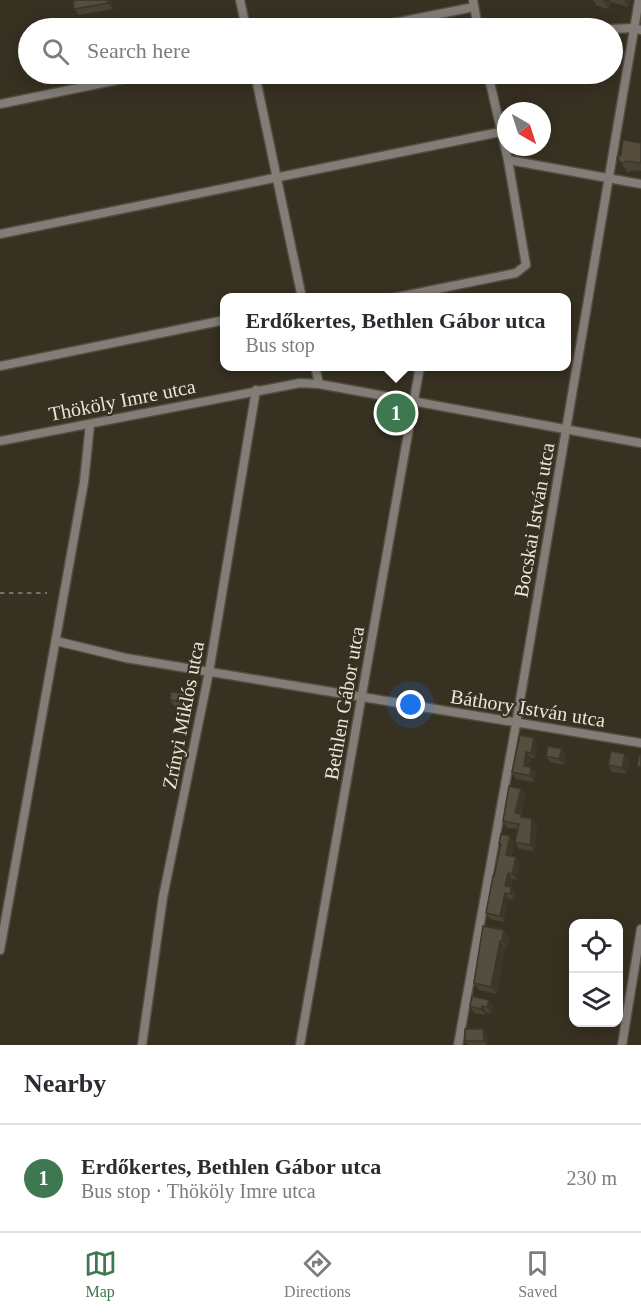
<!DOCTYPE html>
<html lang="en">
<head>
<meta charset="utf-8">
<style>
	:root { --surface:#fff; --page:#f2f2f3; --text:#2b2b33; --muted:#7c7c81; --line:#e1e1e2; --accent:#3d7850 }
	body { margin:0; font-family:"Times New Roman",serif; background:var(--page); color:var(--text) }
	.controls { position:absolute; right:18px; bottom:18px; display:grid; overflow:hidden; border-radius:12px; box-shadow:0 3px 15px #0003 }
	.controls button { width:54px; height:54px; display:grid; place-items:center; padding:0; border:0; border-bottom:2px solid var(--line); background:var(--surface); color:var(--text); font:30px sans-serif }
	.compass { position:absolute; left:497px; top:102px; width:54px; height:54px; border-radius:50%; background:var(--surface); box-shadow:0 3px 15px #0003; rotate:141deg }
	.you { position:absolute; left:411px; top:705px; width:21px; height:21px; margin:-15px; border:4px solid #fff; border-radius:50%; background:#1a73e8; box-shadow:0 0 0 9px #1a73e833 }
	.badge { display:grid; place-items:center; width:39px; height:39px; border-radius:50%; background:var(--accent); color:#fff; font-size:20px; font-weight:700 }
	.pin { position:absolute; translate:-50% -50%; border:3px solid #fff; box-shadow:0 2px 6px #0006 }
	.popup { position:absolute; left:220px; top:293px; width:351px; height:78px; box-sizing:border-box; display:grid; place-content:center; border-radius:12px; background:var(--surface); filter:drop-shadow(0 2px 4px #0005); font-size:20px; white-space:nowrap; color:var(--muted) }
	.popup b { font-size:22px; color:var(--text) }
	.popup::after { content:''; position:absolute; left:50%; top:100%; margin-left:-12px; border:12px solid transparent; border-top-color:var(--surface) }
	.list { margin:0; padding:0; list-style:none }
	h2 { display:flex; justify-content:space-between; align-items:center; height:78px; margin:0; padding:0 24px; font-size:26px }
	h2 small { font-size:20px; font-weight:400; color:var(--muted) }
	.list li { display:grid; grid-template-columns:39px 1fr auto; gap:18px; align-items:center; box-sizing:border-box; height:108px; padding:0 24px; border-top:2px solid var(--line) }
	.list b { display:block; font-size:22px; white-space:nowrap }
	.list p { margin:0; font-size:20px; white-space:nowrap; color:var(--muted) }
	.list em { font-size:20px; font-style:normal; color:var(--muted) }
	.icon { flex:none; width:33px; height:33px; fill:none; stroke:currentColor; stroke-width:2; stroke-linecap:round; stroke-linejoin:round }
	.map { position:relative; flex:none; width:641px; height:1045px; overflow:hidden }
	.search { position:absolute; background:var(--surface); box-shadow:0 3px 15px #0003; left:18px; right:18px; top:18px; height:66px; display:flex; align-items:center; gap:15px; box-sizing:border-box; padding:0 21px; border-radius:33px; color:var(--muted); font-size:22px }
	.sheet { height:186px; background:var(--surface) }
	nav { display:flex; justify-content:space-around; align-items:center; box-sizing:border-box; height:84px; border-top:2px solid var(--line); background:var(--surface); font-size:16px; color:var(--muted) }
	nav a { display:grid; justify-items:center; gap:3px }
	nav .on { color:var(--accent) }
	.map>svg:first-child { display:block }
</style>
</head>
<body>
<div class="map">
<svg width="641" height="1045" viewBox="0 0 641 1045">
	<rect width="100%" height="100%" fill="#373122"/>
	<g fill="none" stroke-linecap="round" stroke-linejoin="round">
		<!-- minor casing -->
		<g stroke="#534e40" stroke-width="11">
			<g id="minor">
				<polyline points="240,0 246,28"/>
				<polyline points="473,0 478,28"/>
				<polyline points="369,28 474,7"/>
				<polyline points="612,29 634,28 641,30"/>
				<polyline points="255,74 302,298"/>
				<polyline points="0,104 147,74"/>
				<polyline points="508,160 641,184"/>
				<polyline points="0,234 500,132"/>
				<polyline points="393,298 516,273 526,265 508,160 488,74"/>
				<polyline points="0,366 225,320"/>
				<polyline points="315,366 319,384"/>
				<polyline points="0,441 300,383 319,384 641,443"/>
				<polyline points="56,641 126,658 641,743"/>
				<polyline points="0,950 84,482 90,424"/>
				<polyline points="142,1045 163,897 209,672 256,390"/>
				<polyline points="300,1045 420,366"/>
				<polyline points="458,1045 516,724 639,0"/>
				<polyline points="622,1045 641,929"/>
			</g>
		</g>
		<!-- path -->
		<polyline stroke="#8c877a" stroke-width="1.5" stroke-dasharray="4.5 4.5" stroke-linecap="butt" points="0,593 47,593"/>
		<!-- minor -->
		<use href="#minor" stroke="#837d77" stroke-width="8"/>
	</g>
	<!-- wall -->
	<g fill="#494335">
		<polygon points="77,0 111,0 113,9 79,15 74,9"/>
		<polygon points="593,0 630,0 628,7 611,2 609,9 597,6"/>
		<polygon points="641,143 641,171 632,170 628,173 617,158"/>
		<polygon points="188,694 193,701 192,708 174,706 170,700"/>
		<polygon points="520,735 538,744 535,759 531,758 529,767 536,773 534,782 516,779 512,772"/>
		<polygon points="562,749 566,755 564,765 550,762 546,756"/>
		<polygon points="625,754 629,760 627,774 612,772 608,765"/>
		<polygon points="521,789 525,795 521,814 524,817 532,819 537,825 534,851 519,849 515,842 518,829 507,828 503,821"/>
		<polygon points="514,842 512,856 516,857 520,863 516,880 512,879 511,887 515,893 514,900 509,899 504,922 490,919 486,913 501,846 499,844"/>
		<polygon points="483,926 509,938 507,949 505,948 497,994 479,990 474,983"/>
		<polygon points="470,1006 493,1006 491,1014 486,1012 485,1015 474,1013"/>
		<polygon points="488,1035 488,1045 468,1045 465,1041"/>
	</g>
	<!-- shaded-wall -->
	<g fill="#3c372b">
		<polygon points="108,0 111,0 113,9 108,3"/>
		<polygon points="602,0 609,0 611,2 609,9"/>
		<polygon points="624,0 630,0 628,7"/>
		<polygon points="188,694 193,701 192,708 187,702"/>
		<polygon points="534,738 538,744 535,759 531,753"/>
		<polygon points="562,749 566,755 564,765 559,759"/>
		<polygon points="526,752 531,758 528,772 524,766"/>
		<polygon points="625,754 629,760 627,774 622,768"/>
		<polygon points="531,767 536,773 534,782 530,776"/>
		<polygon points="521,789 525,795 519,819 515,813"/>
		<polygon points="532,819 537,825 534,851 530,845"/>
		<polygon points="510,836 514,842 511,861 506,855"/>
		<polygon points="516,857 520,863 516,880 512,874"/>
		<polygon points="508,873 512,879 510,892 505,886"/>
		<polygon points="511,887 515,893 514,900 510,894"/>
		<polygon points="505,893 509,899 504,922 500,916"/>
		<polygon points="504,930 509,938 507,949 502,941"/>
		<polygon points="500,941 505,948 497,994 491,987"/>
		<polygon points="489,1000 493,1006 491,1014 487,1007"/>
		<polygon points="482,1006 486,1012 485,1015 481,1009"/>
		<polygon points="483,1029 488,1035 488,1045 487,1045 484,1041"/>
	</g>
	<!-- building -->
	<g fill="#554e3e" stroke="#3c372b" stroke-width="1.5">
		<polygon points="77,0 108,0 108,3 74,9 73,1"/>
		<polygon points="623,140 641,143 641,163 626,161 622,164 617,158 621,155"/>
		<polygon points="171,692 188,694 187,702 170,700"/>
		<polygon points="520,735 534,738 531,753 526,752 524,766 531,767 530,776 512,772"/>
		<polygon points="548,746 562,749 559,759 546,756"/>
		<polygon points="611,751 625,754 622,768 608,765"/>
		<polygon points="639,755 641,755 641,767 637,766"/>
		<polygon points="509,786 521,789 515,813 521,814 521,817 532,819 530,845 515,842 519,824 503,821"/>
		<polygon points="501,834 510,836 506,855 516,857 512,874 508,873 505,886 511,887 510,894 505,893 500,916 486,913 493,876 494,876 501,844 499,844"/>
		<polygon points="483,926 504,930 502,941 500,941 491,987 474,983"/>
		<polygon points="472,996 489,1000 487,1007 482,1006 481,1009 470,1006"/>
		<polygon points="465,1029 483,1029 484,1041 465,1041"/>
	</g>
	<g text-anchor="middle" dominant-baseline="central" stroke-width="4.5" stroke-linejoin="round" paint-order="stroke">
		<!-- street labels -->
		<g font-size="20" fill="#e9e5db" stroke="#373122">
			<text transform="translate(122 400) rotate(-11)">Thököly Imre utca</text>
			<text transform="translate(534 520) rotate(-80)">Bocskai István utca</text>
			<text transform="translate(344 703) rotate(-80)">Bethlen Gábor utca</text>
			<text transform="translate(528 708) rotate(9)">Báthory István utca</text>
			<text transform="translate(183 715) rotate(-79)">Zrínyi Miklós utca</text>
		</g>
	</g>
</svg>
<div class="controls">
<button><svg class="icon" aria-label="locate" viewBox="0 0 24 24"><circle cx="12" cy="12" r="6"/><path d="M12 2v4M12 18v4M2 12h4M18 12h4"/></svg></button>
<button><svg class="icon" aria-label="layers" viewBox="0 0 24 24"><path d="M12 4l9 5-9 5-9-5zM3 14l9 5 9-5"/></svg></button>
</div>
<svg class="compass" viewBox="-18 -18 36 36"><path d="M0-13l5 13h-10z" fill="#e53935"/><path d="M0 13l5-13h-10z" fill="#7c7c81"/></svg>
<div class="you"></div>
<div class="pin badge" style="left:396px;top:413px">1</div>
<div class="popup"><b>Erdőkertes, Bethlen Gábor utca</b>Bus stop</div>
<div class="search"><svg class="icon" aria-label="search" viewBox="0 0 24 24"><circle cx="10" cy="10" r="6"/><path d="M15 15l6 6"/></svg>Search here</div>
</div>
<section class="sheet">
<h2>Nearby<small></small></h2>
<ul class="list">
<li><span class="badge">1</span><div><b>Erdőkertes, Bethlen Gábor utca</b><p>Bus stop · Thököly Imre utca</p></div><em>230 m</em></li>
</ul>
</section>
<nav>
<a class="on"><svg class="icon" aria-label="map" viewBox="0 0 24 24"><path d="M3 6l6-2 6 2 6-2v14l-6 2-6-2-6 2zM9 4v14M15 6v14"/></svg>Map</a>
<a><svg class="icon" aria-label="directions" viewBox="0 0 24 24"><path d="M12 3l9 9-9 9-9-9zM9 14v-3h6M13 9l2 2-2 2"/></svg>Directions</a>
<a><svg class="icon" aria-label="saved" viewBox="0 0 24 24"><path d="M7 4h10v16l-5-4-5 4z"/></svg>Saved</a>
</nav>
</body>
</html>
